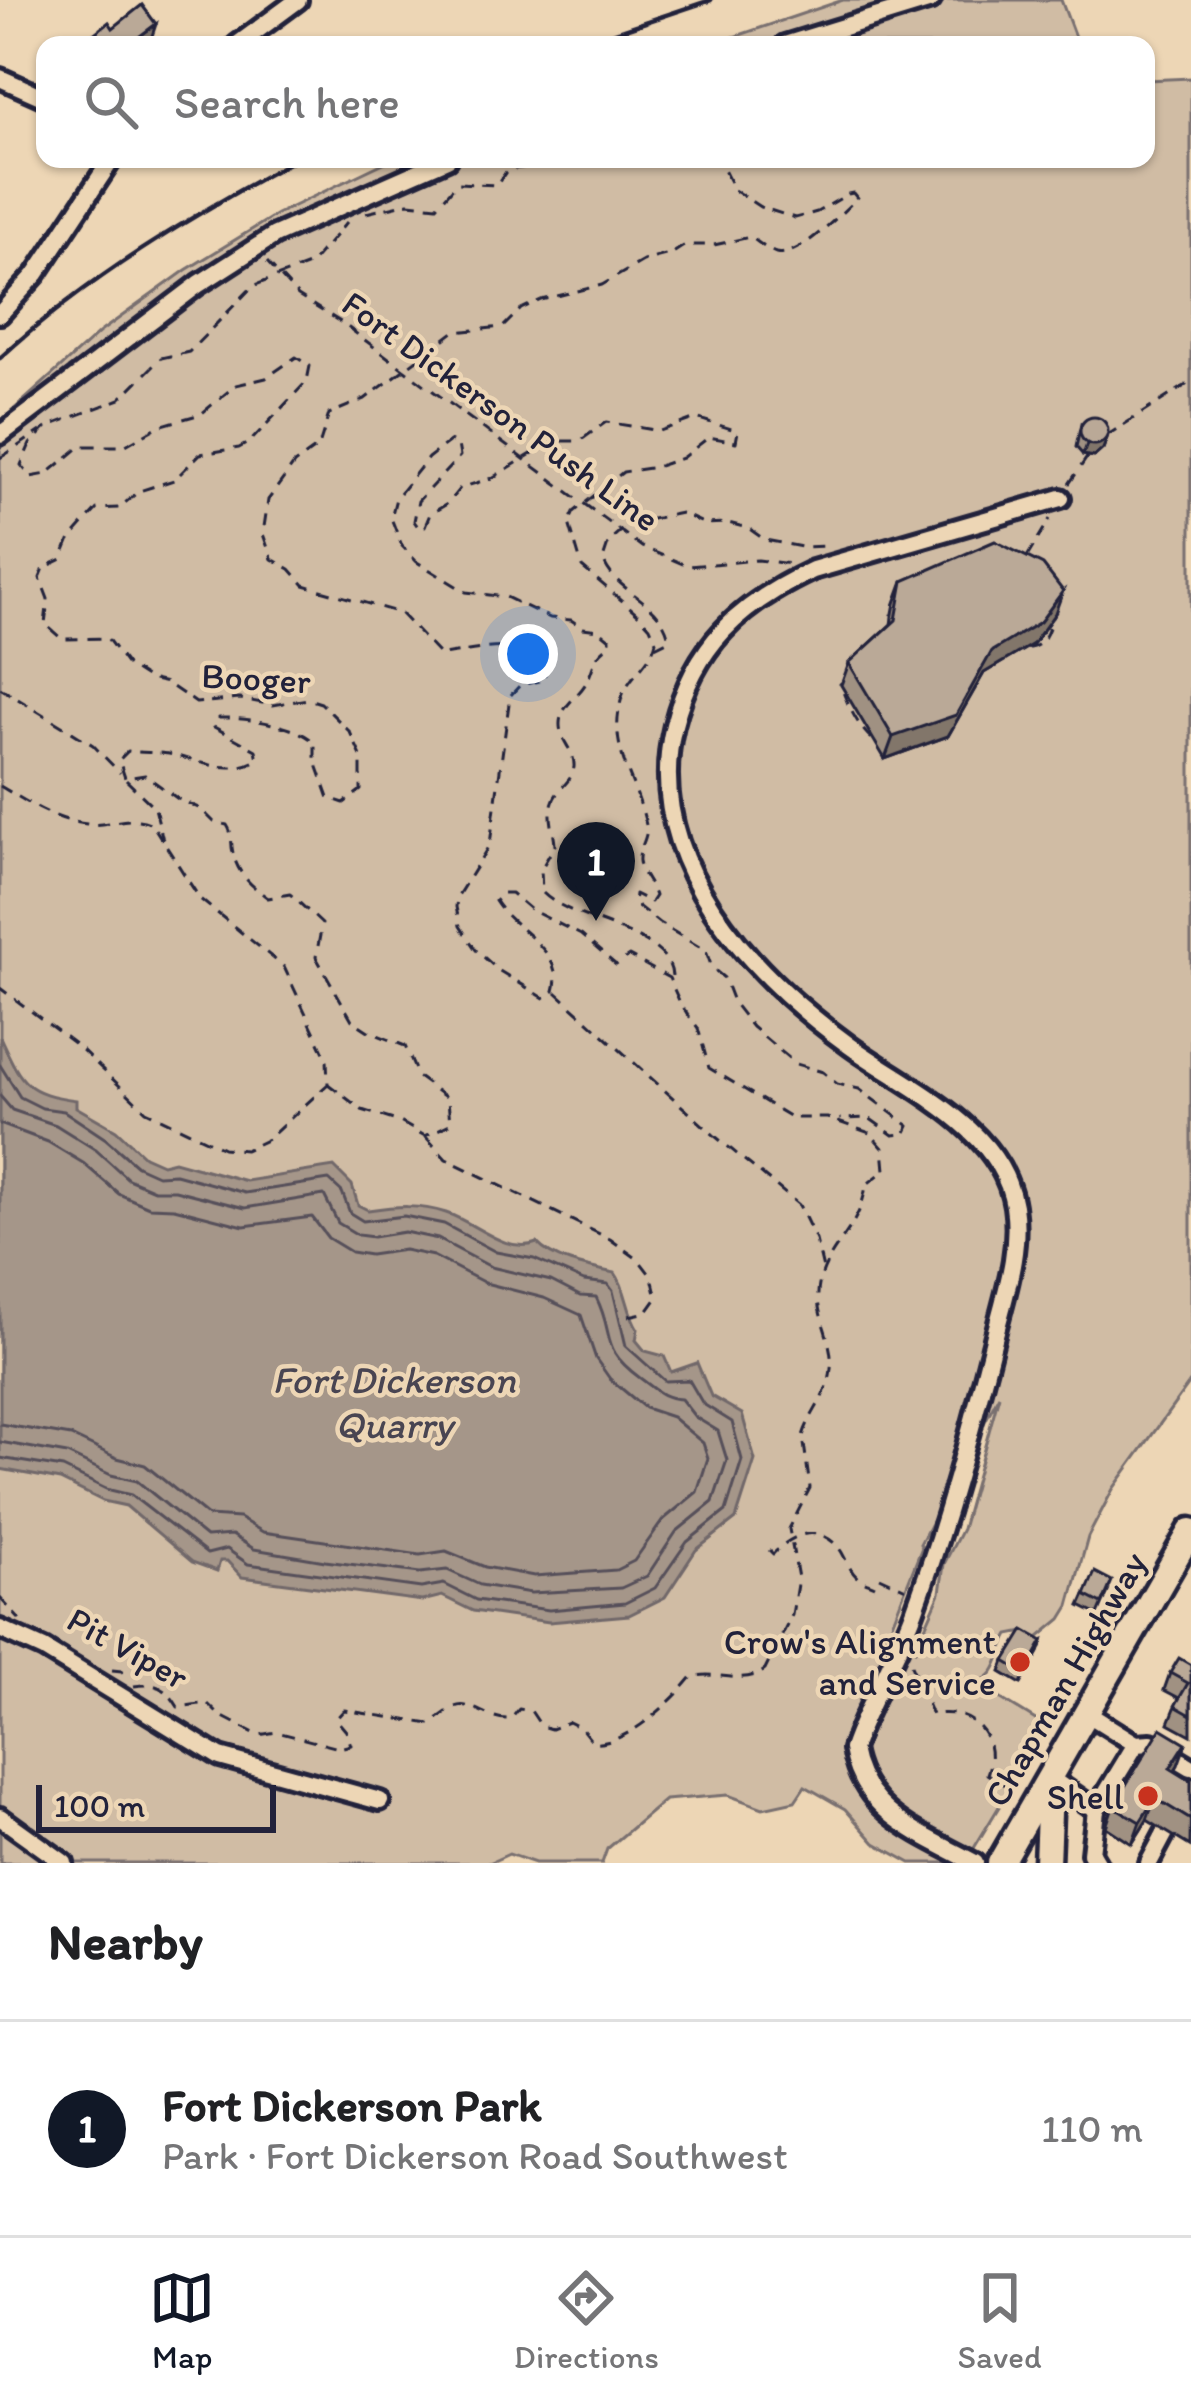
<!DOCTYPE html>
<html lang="en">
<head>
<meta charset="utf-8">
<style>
	:root { --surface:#fff; --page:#f6f6f6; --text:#202124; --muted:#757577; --line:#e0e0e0; --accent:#111827 }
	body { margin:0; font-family:Itim,sans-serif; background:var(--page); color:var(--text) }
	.scale { position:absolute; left:36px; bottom:30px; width:240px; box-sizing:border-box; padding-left:12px; border:6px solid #22223b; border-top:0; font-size:33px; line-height:42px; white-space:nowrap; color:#22223b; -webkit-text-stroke:9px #edd6b5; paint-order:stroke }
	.you { position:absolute; left:528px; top:654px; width:42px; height:42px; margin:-30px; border:9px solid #fff; border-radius:50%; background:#1a73e8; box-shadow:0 0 0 18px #1a73e833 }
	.badge { display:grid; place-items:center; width:78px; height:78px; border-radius:50%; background:var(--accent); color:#fff; font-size:39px; font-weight:700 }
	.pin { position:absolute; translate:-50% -99px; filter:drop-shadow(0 3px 6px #0008) }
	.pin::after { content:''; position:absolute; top:63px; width:42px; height:36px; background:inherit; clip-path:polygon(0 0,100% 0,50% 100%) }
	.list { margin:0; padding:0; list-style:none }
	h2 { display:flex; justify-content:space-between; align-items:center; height:156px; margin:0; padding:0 48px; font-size:51px }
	h2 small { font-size:39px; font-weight:400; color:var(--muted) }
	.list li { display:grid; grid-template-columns:78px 1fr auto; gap:36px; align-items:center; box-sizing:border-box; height:216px; padding:0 48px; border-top:3px solid var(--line) }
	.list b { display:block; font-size:45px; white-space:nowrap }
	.list p { margin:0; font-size:39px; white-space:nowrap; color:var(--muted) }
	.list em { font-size:39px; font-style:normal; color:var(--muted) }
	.icon { flex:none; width:66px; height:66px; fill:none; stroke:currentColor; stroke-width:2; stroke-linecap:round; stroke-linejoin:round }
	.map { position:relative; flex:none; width:1191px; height:1863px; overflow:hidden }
	.search { position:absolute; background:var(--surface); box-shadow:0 3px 9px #0004; left:36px; right:36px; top:36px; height:132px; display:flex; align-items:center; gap:30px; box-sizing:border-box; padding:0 42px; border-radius:24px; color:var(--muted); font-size:45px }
	.sheet { height:372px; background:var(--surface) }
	nav { display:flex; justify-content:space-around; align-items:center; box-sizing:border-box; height:168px; border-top:3px solid var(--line); background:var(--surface); font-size:33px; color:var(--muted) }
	nav a { display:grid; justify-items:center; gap:6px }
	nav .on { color:var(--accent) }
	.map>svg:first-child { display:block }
</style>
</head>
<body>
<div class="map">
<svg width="1191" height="1863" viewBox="0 0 1191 1863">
	<rect width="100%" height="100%" fill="#edd6b5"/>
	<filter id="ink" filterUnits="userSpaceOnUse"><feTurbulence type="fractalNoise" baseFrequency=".00833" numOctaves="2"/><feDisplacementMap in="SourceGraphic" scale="24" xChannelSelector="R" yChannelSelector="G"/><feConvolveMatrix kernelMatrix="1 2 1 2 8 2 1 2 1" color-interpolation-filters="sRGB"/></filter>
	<g filter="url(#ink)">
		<!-- green -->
		<g fill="#d0bca4" stroke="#796f70" stroke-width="3" fill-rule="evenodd">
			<polygon points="843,0 1061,0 1075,37 1083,45 710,45"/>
			<path d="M1191,78v1303l-78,108 -25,48 -19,69 -8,13 -23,19 -14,-6 -15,3c-12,20 -8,41 -34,48l72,44 -82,136h-54l-36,-20 -30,-34 -40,-23 -10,15 -32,7 -35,-13 -63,5 -58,49 -5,14h-67l-26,-9 -20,9h-489v-1441l100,-90 86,-62 91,-56 115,-55h754v-79zM999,1395l-37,134 -18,35 -4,29 -25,57 -28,-14 35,-89 -2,-3z"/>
		</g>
		<!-- water -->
		<path fill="#a59689" stroke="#71686a" stroke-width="3" d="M0,1037c21,45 24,56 76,63v7l40,23 28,26 18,8 12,-3 72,20 88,-14 18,18 6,20 10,5c28,-4 51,-6 78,3 29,9 60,42 91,30 17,19 54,25 78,30 13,18 11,38 23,56l-2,11 9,11 19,5 7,16 26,-9 14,33 31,18 13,46 -19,59 -40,31 -31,47 -36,18 -80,7 -76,-11 -31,-15 -20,5 -180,-24 -15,-16h-7l-3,10 -25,-9 -66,-56 -23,-5 -43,-21 -60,-11z"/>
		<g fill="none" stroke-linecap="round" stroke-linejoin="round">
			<!-- shore -->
			<g stroke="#56505a" stroke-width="3">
				<polyline points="0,1065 20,1097 42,1108 64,1111 106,1139 137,1166 157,1175 175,1174 245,1193 329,1180 342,1192 350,1213 363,1221 404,1216 444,1224 496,1252 534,1259 584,1281 608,1284 613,1291 626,1346 665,1381 689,1380 703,1404 732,1422 742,1460 726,1511 687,1542 655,1588 625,1603 549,1610 476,1600 444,1584 421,1588 248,1564 227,1549 207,1554 131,1495 106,1489 63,1468 0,1458"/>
				<path d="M0,1096l12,14 44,15 40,25 32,29 26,11h21l70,18 79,-13 14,28 20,12 15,2 31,-5 34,7 53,28 60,14 29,15 16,1c20,40 2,50 44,81 17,12 20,19 41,21l14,18 23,14 9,29 -14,42 -37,30 -29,44 -26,12 -90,5 -51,-8 -33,-15 -27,3 -95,-12 -71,-12 -22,-14 -26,2 -69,-56 -26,-6 -44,-21 -67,-12"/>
				<polyline points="0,1124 48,1142 83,1163 119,1194 149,1207 174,1208 244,1226 312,1217 328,1238 351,1252 370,1255 404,1250 433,1256 485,1283 544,1298 581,1315 596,1359 610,1379 645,1408 672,1417 703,1443 708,1458 697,1492 663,1520 634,1561 616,1570 534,1576 485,1567 446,1551 420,1555 263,1532 239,1518 208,1516 145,1465 117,1458 71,1436 0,1424"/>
			</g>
			<!-- minor casing -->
			<g stroke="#22223b" stroke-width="26">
				<g id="minor">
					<polyline points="237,45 298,0"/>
					<polyline points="785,45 931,0"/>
					<polyline points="0,78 45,98"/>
					<polyline points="0,314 36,274 112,159"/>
					<polyline points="0,435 199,284 275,235 447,159"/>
					<polyline points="0,1629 44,1649 220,1757 380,1801"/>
					<polyline points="1136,1744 1151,1743 1191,1767"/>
					<polyline points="1050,1778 1096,1810 1136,1744 1088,1714"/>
					<polyline points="1096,1810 1091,1853 1097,1863"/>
					<polyline points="0,1817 64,1863"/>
					<path d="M975,1863c-53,-29 -112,-49 -123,-114 16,-48 46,-92 63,-140 32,-88 56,-179 79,-270 10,-42 27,-88 20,-133 -12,-78 -106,-118 -164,-160 -101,-73 -209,-187 -176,-321 20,-80 66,-121 139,-155l248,-72"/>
					<polyline points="1149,1863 1166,1831"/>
				</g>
			</g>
			<!-- highway casing -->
			<g stroke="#22223b" stroke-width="33">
				<g id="highway">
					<polyline points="1000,1863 1191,1531"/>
					<polyline points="1047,1863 1050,1788"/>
				</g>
			</g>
			<!-- path -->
			<g stroke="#22223b" stroke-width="3" stroke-dasharray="12 9" stroke-linecap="butt">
				<polyline points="366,213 409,203 437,206 457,183 497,185 507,170 535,166 545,159"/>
				<polyline points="267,262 298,296 342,323 642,547 688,566 758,560 791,564"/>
				<polyline points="1106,436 1191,382"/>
				<polyline points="0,458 41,431"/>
				<polyline points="1069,484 1088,456"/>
				<polyline points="1027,557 1050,519"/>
				<path d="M982,567c23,2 60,21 72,41 -12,61 -29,28 -62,51 -48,65 -107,150 -152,25l52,-41v-36l9,-9z"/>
				<path d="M655,647l14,-7c-6,-40 -55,-47 -66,-81l6,-18 19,-17 53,-11 24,11 23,-1 20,5 17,12 37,7 26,-1"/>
				<polyline points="0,688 93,745 120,773"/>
				<polyline points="126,780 155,808 163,840"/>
				<path d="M0,786c27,16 55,35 87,38 22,3 44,-11 65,0l48,75 84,68 43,92 1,25 -60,55 -23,11 -22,-2 -77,-37 -67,-64 -79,-59"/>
				<path d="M672,976c-3,-46 -101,-53 -130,-84l-1,-23 14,-24c-1,-16 -8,-30 -1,-46 6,-13 18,-17 20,-32 1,-15 -10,-22 -13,-35 -6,-23 15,-32 25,-49 9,-16 6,-27 24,-38v-6l-11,-9 -16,-2 -12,-8 -21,-2 -44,-21 -40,-5 -49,-30 -15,-16 -11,-28 5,-20 32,-40 22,-17 8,4 2,11 -42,45 -4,20 5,7 6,-2 5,-12 17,-10 13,-16 32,-10 61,-37h27l26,-19 54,9 36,-13 42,13 -2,11 -27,-5 -27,21 -26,9 -33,5 -49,40 -5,11 13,44 57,48 11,12 6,14c-5,23 -28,35 -34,56 -15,53 13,78 24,128 3,13 -8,23 -7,36 1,12 12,23 16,35l-4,6 -16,-8 -1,9 25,20 47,28 6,17 12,10 10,26 18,23 44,37 27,8 14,12 22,5 50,37 -4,8 -12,1 -24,-17 -29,1"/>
				<polyline points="556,992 715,1136 799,1205 816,1240 823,1269"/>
				<path d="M328,1084l34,26 38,12 25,14 25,-12 -2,-25 -30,-22 -13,-31 -35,-14 -18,-12 -36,-63 6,-33 -32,-30 -22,4c-17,-13 -30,-23 -35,-45 -3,-12 1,-17 -6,-28l-13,-3 -13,-13 -23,-10 -33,-24 -20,3 -6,-18 9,-9c13,2 28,1 41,3 27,6 62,23 89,5l-2,-9 -42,-23 5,-9c24,-1 80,7 96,25v16l14,39 15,5 17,-13v-34l-11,-24 -29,-29 -13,-4 -35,6 -33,-6 -44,4 -29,-20 -18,-4 -22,-14 -20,-27 -45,1 -17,-15 3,-25 -8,-21 4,-10 18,-9 8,-20 27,-30 22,-1 20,-17 35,-11 26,-26 39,-6 11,-6 57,-61 3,-15 -14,-9 -30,21 -30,7 -35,29 -42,12 -35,20h-43l-34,28 -16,3 -10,-12 9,-21 17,-17 73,-28 41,-41 28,-6 64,-66 58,-22 36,-42"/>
				<polyline points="426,1137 446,1159 610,1239 639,1260 652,1277 657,1298 647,1312 629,1316"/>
				<path d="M769,1550l4,4c21,-22 48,-31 68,-3 5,8 9,20 16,26 5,5 12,6 18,9"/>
				<polyline points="880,1577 906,1589"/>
				<polyline points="0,1598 20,1620"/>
				<path d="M911,1665l21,50c38,-9 69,21 55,59l19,12"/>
				<polyline points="112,1670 122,1671 127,1680"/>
				<path d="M134,1686c24,-3 31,0 44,21l29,-4 12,12 39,20 19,-3 62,16 12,-3 -5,-14 -10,-12 8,-9 86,14c8,-5 16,-13 25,-17 16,-7 33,14 56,12l8,-10 12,2 10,15 10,3 18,-7 12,6 12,15c32,3 79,-41 99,-66 25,-7 50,9 73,-7l27,-55 6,-37 -9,-49 21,-41 -7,-52c7,-24 26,-41 28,-68 3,-29 -18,-55 -12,-83 9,-41 41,-54 47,-100l19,-15 -2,-22 -13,-15 -43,-15h-35l-83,-50 -11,-40 -17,-23 -12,-27 -40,-22 -13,9 -35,-30 -50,-25 -20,-17h-8l-8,8c19,30 71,49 59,90l-10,7 -46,-28 -22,-20 -16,-24 -4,-19 1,-10 33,-53 20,-148 10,-11 24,-5c11,-53 -81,-26 -104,-25l-40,-42 -96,-28 -14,-16 -18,-10 -9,-25 5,-34 26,-36 25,-18 10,-32 36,-15 89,-67 49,-5 18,-18 20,-9 61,-15 41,-24 30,-8 12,-8h29l36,-8c8,5 17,13 26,16 22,6 65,-40 81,-55l-4,-5 -5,1 -31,18 -22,6 -35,-11 -26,-17 -14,-28 -7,-3"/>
			</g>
			<!-- minor -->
			<use href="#minor" stroke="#edd6b5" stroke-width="16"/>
			<!-- highway -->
			<use href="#highway" stroke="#edd6b5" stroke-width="24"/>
			<!-- rail -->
			<g stroke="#22223b" stroke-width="4.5">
				<polyline points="577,45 711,0"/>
				<path d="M0,358c88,-81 191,-142 296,-199"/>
			</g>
		</g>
		<!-- wall -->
		<g fill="#a09182" stroke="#22223b" stroke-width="3">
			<polygon points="1081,424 1107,438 1103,449 1094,457 1083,455 1076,447"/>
			<polygon points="903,581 1055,613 1033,644 984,673 948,736 885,759 841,685 849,663 891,624 895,603"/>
			<polygon points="1108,1592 1098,1615 1080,1606 1085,1595"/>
			<polygon points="1043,1641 1039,1652 1021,1684 1001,1672 1005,1661"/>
			<polygon points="1191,1665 1191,1735 1169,1723 1179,1698 1164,1690 1170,1673"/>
			<polygon points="1186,1743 1174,1771 1191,1781 1190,1846 1147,1820 1132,1844 1106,1827 1113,1806"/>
		</g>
		<!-- shaded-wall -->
		<g fill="#82766a" stroke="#22223b" stroke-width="3">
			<polygon points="156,24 149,45 128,45"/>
			<polygon points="1107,438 1103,449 1094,457 1083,455 1087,444"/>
			<polygon points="1063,591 1055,613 1033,644 984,673 948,736 885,759 893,737"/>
			<polygon points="1043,1641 1039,1652 1021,1684 1025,1673"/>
			<polygon points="1186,1743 1178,1765 1162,1790 1170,1768"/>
			<polygon points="1155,1798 1147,1820 1132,1844 1140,1822"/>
		</g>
		<!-- building -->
		<g fill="#baa997" stroke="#22223b" stroke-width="3">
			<polygon points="142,5 156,24 128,45 86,45 90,42 87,39 109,22 113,28"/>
			<circle cx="1094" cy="431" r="14"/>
			<polygon points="995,541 1043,565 1063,591 1040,622 992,651 956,715 893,737 849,663 896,620 903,581"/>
			<polygon points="1095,1572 1112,1581 1102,1604 1085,1595"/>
			<polygon points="1024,1630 1043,1641 1025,1673 1005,1661"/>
			<polygon points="1179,1658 1191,1665 1191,1715 1175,1706 1188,1683 1170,1673"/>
			<polygon points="1161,1728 1186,1743 1170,1768 1191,1781 1191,1820 1155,1798 1140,1822 1113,1806"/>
		</g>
	</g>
	<!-- markers -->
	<g fill="#c8321e" stroke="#edd6b5" stroke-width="4.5">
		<circle cx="1020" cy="1662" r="12"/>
		<circle cx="1148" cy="1796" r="12"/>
	</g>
	<g text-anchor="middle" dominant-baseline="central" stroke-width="9" stroke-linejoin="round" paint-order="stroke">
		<!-- street labels -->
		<g font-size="36" fill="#22223b" stroke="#edd6b5">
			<text transform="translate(501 411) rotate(36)">Fort Dickerson Push Line</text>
			<text transform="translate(256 678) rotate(3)">Booger</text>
			<text transform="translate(128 1648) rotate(29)">Pit Viper</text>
			<text transform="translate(1065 1679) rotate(-60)">Chapman Highway</text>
		</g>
		<!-- poi labels -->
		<g font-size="36" fill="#22223b" stroke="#edd6b5" text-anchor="end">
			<text x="996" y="1641">Crow's Alignment<tspan x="996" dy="41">and Service</tspan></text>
			<text x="1124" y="1796">Shell</text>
		</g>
		<!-- water labels -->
		<g font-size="39" font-style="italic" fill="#494552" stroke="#edd6b5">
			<text x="394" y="1379">Fort Dickerson<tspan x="394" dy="45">Quarry</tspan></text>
		</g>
	</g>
</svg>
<div class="scale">100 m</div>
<div class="you"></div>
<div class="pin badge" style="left:596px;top:921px">1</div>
<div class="search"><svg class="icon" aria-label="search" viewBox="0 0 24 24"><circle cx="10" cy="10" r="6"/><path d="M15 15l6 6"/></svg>Search here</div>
</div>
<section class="sheet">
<h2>Nearby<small></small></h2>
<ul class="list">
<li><span class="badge">1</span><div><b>Fort Dickerson Park</b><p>Park · Fort Dickerson Road Southwest</p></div><em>110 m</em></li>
</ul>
</section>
<nav>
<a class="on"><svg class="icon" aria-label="map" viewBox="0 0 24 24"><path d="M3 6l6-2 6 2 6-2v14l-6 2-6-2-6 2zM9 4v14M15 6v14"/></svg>Map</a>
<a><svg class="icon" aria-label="directions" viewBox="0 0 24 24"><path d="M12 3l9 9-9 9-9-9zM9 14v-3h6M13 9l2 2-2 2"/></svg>Directions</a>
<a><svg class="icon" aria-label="saved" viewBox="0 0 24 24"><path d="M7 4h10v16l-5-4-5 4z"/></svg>Saved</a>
</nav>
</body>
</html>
